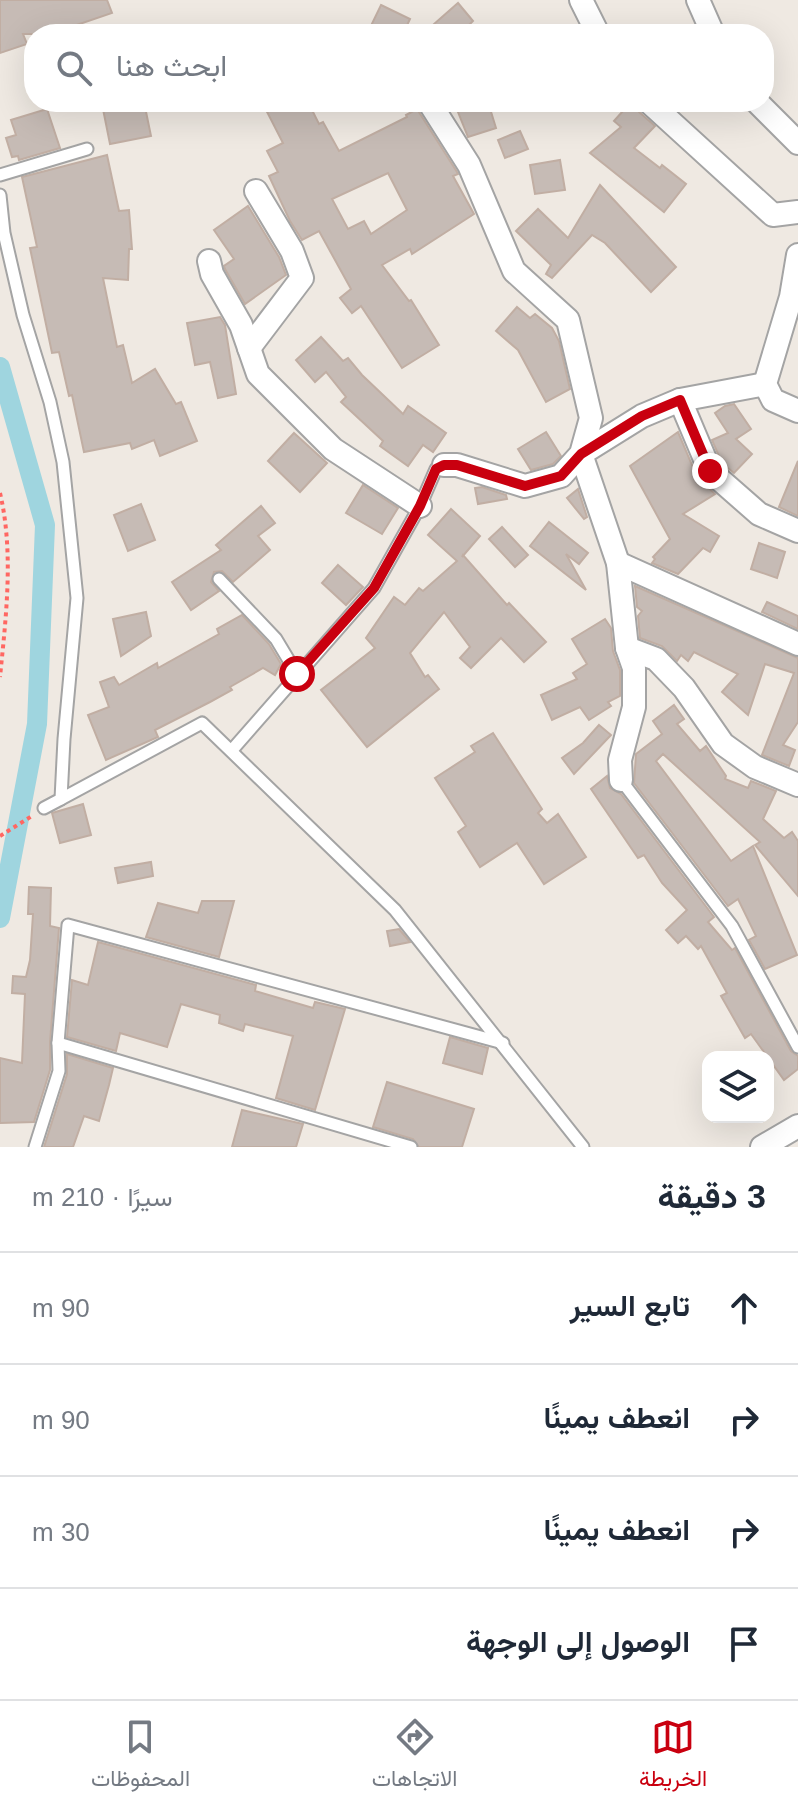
<!DOCTYPE html>
<html lang="ar">
<head>
<meta charset="utf-8">
<style>
	:root { --surface:#fff; --page:#f6f6f7; --text:#1f2937; --muted:#747a83; --line:#e0e1e3; --accent:#c9000f }
	body { margin:0; font-family:Helvetica,Vazirmatn,sans-serif; background:var(--page); color:var(--text); direction:rtl }
	.controls { position:absolute; right:24px; bottom:24px; display:grid; overflow:hidden; border-radius:16px; box-shadow:0 8px 32px #0002 }
	.controls button { width:72px; height:72px; display:grid; place-items:center; padding:0; border:0; border-bottom:2px solid var(--line); background:var(--surface); color:var(--text); font:40px sans-serif }
	.stop { position:absolute; width:24px; height:24px; margin:-18px; border:6px solid #c9000f; border-radius:50%; background:#fff }
	.stop.end { background:#c9000f; border-color:#fff; box-shadow:0 2px 8px #0008 }
	.list { margin:0; padding:0; list-style:none }
	h2 { display:flex; justify-content:space-between; align-items:center; height:104px; margin:0; padding:0 32px; font-size:34px }
	h2 small { font-size:26px; font-weight:400; color:var(--muted) }
	.list li { display:grid; grid-template-columns:52px 1fr auto; gap:24px; align-items:center; box-sizing:border-box; height:112px; padding:0 32px; border-top:2px solid var(--line) }
	.list b { display:block; font-size:30px; white-space:nowrap }
	.list em { font-size:26px; font-style:normal; color:var(--muted) }
	.icon { flex:none; width:44px; height:44px; fill:none; stroke:currentColor; stroke-width:2; stroke-linecap:round; stroke-linejoin:round }
	.map { position:relative; flex:none; width:798px; height:1147px; overflow:hidden; direction:ltr }
	.search { position:absolute; background:var(--surface); box-shadow:0 8px 32px #0002; left:24px; right:24px; top:24px; height:88px; display:flex; align-items:center; gap:20px; box-sizing:border-box; padding:0 28px; border-radius:32px; color:var(--muted); font-size:30px }
	.sheet { height:552px; background:var(--surface) }
	nav { display:flex; justify-content:space-around; align-items:center; box-sizing:border-box; height:112px; border-top:2px solid var(--line); background:var(--surface); font-size:22px; color:var(--muted) }
	nav a { display:grid; justify-items:center; gap:4px }
	nav .on { color:var(--accent) }
	.map>svg:first-child { display:block }
</style>
</head>
<body>
<div class="map">
<svg width="798" height="1147" viewBox="0 0 798 1147">
	<rect width="100%" height="100%" fill="#efe9e2"/>
	<g fill="none" stroke-linecap="round" stroke-linejoin="round">
		<!-- canal -->
		<polyline stroke="#9fd5df" stroke-width="20" points="0,367 45,525 37,724 0,918"/>
	</g>
	<!-- building -->
	<g fill="#c6bbb5" stroke="#c1aea3" stroke-width="2" fill-rule="evenodd">
		<polygon points="0,0 107,0 112,13 62,30 63,34 23,34 27,44 0,53"/>
		<polygon points="458,3 473,21 468,26 475,34 443,34 434,24"/>
		<polygon points="381,5 410,19 403,34 367,34"/>
		<polygon points="113,102 144,102 151,136 110,144 102,104"/>
		<path d="M262,102h46l11,22 4,-2 16,29 68,-34 -1,-2 11,-6 40,63 1,2 -5,2 21,38 -62,40 -2,-5 -28,16 27,36 2,-1 28,45 -37,23 -41,-62 -9,7 -12,-15 11,-9 -32,-58 -17,9 -12,-19 -21,-45 9,-4 -11,-21 16,-8zM388,173l19,37 -36,24 -7,-13 -16,8 -16,-30z"/>
		<polygon points="454,102 488,102 496,128 468,137"/>
		<polygon points="631,102 635,102 639,112 655,126 634,148 660,168 662,165 686,184 664,212 590,153 621,127 614,121"/>
		<polygon points="47,109 60,148 19,160 18,156 12,157 6,138 16,135 11,120"/>
		<polygon points="520,131 528,149 505,158 498,140"/>
		<polygon points="107,155 119,211 129,210 132,249 129,249 128,280 103,278 117,347 123,345 132,383 155,369 176,404 181,402 197,441 160,456 154,440 132,449 130,443 84,452 72,395 69,396 59,352 52,353 30,248 37,247 22,177"/>
		<polygon points="560,160 565,190 535,194 530,165"/>
		<polygon points="600,185 676,267 651,292 605,243 592,235 552,278 546,274 551,265 516,231 538,209 568,238"/>
		<polygon points="248,206 279,257 286,275 245,304 225,269 224,266 234,259 214,230"/>
		<polygon points="517,307 530,318 535,314 552,328 559,341 570,389 546,402 518,350 496,331"/>
		<polygon points="220,317 225,325 236,394 218,398 210,362 195,365 187,323"/>
		<polygon points="321,337 343,361 348,358 362,375 403,414 408,406 446,433 433,452 423,445 408,466 380,446 383,441 341,402 346,397 326,372 315,382 296,360"/>
		<polygon points="734,404 751,429 736,439 752,454 734,473 722,463 712,440 728,433 715,413 725,406"/>
		<polygon points="546,432 561,456 553,464 531,470 518,449"/>
		<polygon points="678,432 697,477 715,494 683,514 719,536 710,552 703,548 678,574 652,563 655,559 653,557 670,539 630,466"/>
		<polygon points="294,433 327,463 300,492 268,461"/>
		<polygon points="798,461 798,516 779,507"/>
		<polygon points="363,485 398,508 382,534 346,513"/>
		<polygon points="482,487 506,495 507,499 478,504 475,488"/>
		<polygon points="578,489 587,517 584,519 567,498"/>
		<polygon points="141,504 155,540 128,551 114,515"/>
		<polygon points="261,506 275,523 258,536 270,550 233,582 222,571 214,572 211,582 219,591 191,610 172,582 221,550 216,545"/>
		<polygon points="451,509 480,536 462,557 463,555 507,605 509,603 546,642 524,662 501,638 471,668 460,658 470,647 444,612 410,653 425,677 428,675 439,689 367,747 321,690 375,648 366,638 394,597 405,605 419,588 423,591 457,561 428,535"/>
		<polygon points="549,522 588,553 579,564 566,554 586,590 530,546"/>
		<polygon points="502,527 528,555 515,567 489,539"/>
		<polygon points="759,543 785,552 777,578 751,569"/>
		<polygon points="338,565 363,587 346,605 322,583"/>
		<polygon points="635,586 798,658 798,722 783,745 795,750 789,766 762,755 794,673 765,664 748,715 722,692 738,674 694,652 688,661 681,655 677,661 662,646 640,638 638,616 642,611 637,607"/>
		<polygon points="767,602 798,616 798,629 762,612"/>
		<polygon points="146,612 151,636 121,656 113,619"/>
		<polygon points="242,615 269,644 281,664 275,675 263,668 230,687 232,690 210,702 155,730 158,737 106,760 88,715 109,707 100,682 114,677 119,685 157,663 158,668 219,634 217,629"/>
		<polygon points="605,619 611,628 613,651 620,670 620,696 608,702 611,706 589,720 580,707 552,720 541,695 577,679 573,673 587,664 572,639"/>
		<polygon points="674,705 684,719 677,724 700,751 706,746 726,776 725,779 748,788 751,781 776,791 763,819 784,838 792,832 798,841 798,896 755,845 760,842 663,754 656,761 731,861 753,846 797,955 765,969 749,940 756,936 738,899 728,906 634,783 636,754 662,734 653,721"/>
		<polygon points="599,725 611,735 574,774 562,758 583,743"/>
		<polygon points="493,733 542,809 538,813 547,823 558,814 586,857 544,884 517,843 480,867 458,832 466,826 435,778 475,752 471,746"/>
		<polygon points="607,776 610,788 621,794 714,917 708,922 732,950 735,948 791,1051 798,1056 798,1069 784,1080 751,1034 745,1038 721,996 727,993 701,946 698,949 686,936 678,943 666,930 687,910 662,883 644,855 638,858 591,789"/>
		<polygon points="83,804 91,835 60,843 52,813"/>
		<polygon points="151,862 153,876 118,883 115,868"/>
		<polygon points="29,887 51,888 50,926 59,928 50,1042 50,1070 34,1122 0,1123 0,1058 22,1063 25,994 12,993 13,976 26,977 30,960 33,914 28,914"/>
		<polygon points="202,901 234,901 219,957 146,937 158,903 198,913"/>
		<polygon points="399,929 410,942 390,946 387,931"/>
		<polygon points="98,942 256,985 255,991 313,1008 315,1002 345,1009 315,1110 276,1098 293,1036 245,1024 243,1031 219,1023 220,1015 181,1004 167,1047 120,1033 116,1051 67,1037 72,980 88,985"/>
		<polygon points="450,1037 488,1048 482,1074 443,1063"/>
		<polygon points="67,1054 113,1068 109,1085 99,1121 84,1116 73,1147 44,1147 67,1074"/>
		<polygon points="387,1082 474,1109 462,1147 419,1147 413,1139 373,1127"/>
		<polygon points="242,1110 303,1124 296,1147 232,1147"/>
	</g>
	<g fill="none" stroke-linecap="round" stroke-linejoin="round">
		<!-- service casing -->
		<g stroke="#a4a4a4" stroke-width="15">
			<g id="service">
				<polyline points="0,175 87,149"/>
				<polyline points="0,195 4,233 23,315 50,402 63,462 77,598 64,739 61,799 44,808"/>
				<polyline points="219,579 276,639 297,674"/>
				<polyline points="232,750 374,588 420,506 436,469 444,465"/>
				<polyline points="621,780 732,926 798,1047"/>
				<polyline points="61,799 202,723 395,910 583,1147"/>
				<polyline points="58,1043 411,1147"/>
				<polyline points="35,1147 59,1071 58,1043 68,925 503,1043"/>
			</g>
		</g>
		<!-- minor casing -->
		<g stroke="#a4a4a4" stroke-width="26">
			<g id="minor">
				<polyline points="581,0 598,34"/>
				<polyline points="698,0 713,34"/>
				<polyline points="429,102 469,165 514,271 568,320 591,418 581,454 561,476 525,486 457,465 444,465"/>
				<polyline points="649,102 773,215 798,212"/>
				<polyline points="757,102 798,143"/>
				<polyline points="798,255 791,297 765,384 773,400 798,411"/>
				<polyline points="209,261 212,274 241,325 258,374 333,449 420,506"/>
				<polyline points="249,348 302,278 292,251 256,191"/>
				<polyline points="680,400 710,471 759,514 798,531"/>
				<polyline points="618,563 798,644"/>
				<polyline points="627,648 656,659 684,688 723,744 755,767 798,785"/>
				<polyline points="621,780 620,760 634,707 634,668 627,648 618,563 581,454 642,416 680,400 765,384"/>
				<polyline points="762,1147 798,1126"/>
			</g>
		</g>
		<!-- path -->
		<g stroke="#ff6762" stroke-width="4" stroke-dasharray="4 4" stroke-linecap="butt">
			<path d="M0,493c14,59 6,124 0,184"/>
			<polyline points="0,836 32,816"/>
		</g>
		<!-- service -->
		<use href="#service" stroke="#fff" stroke-width="11"/>
		<!-- minor -->
		<use href="#minor" stroke="#fff" stroke-width="22"/>
	</g>
	<g fill="none" stroke-linecap="round" stroke-linejoin="round">
		<!-- route -->
		<polyline stroke="#c9000f" stroke-width="10" points="297,674 374,588 420,506 436,469 444,465 457,465 525,486 561,476 581,454 642,416 680,400 710,471"/>
	</g>
</svg>
<div class="controls">
<button><svg class="icon" aria-label="layers" viewBox="0 0 24 24"><path d="M12 4l9 5-9 5-9-5zM3 14l9 5 9-5"/></svg></button>
</div>
<div class="stop" style="left:297px;top:674px"></div>
<div class="stop end" style="left:710px;top:471px"></div>
<div class="search"><svg class="icon" aria-label="search" viewBox="0 0 24 24"><circle cx="10" cy="10" r="6"/><path d="M15 15l6 6"/></svg>ابحث هنا</div>
</div>
<section class="sheet">
<h2>3 دقيقة<small>سيرًا · 210 m</small></h2>
<ul class="list">
<li><svg class="icon" aria-label="ahead" viewBox="0 0 24 24"><path d="M12 20V5M6 11l6-6 6 6"/></svg><div><b>تابع السير</b></div><em>90 m</em></li>
<li><svg class="icon" aria-label="right" viewBox="0 0 24 24"><path d="M7 20v-9h11M14 6l5 5-5 5"/></svg><div><b>انعطف يمينًا</b></div><em>90 m</em></li>
<li><svg class="icon" aria-label="right" viewBox="0 0 24 24"><path d="M7 20v-9h11M14 6l5 5-5 5"/></svg><div><b>انعطف يمينًا</b></div><em>30 m</em></li>
<li><svg class="icon" aria-label="arrive" viewBox="0 0 24 24"><path d="M6 21V4h12l-3 4 3 4H6"/></svg><div><b>الوصول إلى الوجهة</b></div></li>
</ul>
</section>
<nav>
<a class="on"><svg class="icon" aria-label="map" viewBox="0 0 24 24"><path d="M3 6l6-2 6 2 6-2v14l-6 2-6-2-6 2zM9 4v14M15 6v14"/></svg>الخريطة</a>
<a><svg class="icon" aria-label="directions" viewBox="0 0 24 24"><path d="M12 3l9 9-9 9-9-9zM9 14v-3h6M13 9l2 2-2 2"/></svg>الاتجاهات</a>
<a><svg class="icon" aria-label="saved" viewBox="0 0 24 24"><path d="M7 4h10v16l-5-4-5 4z"/></svg>المحفوظات</a>
</nav>
</body>
</html>
